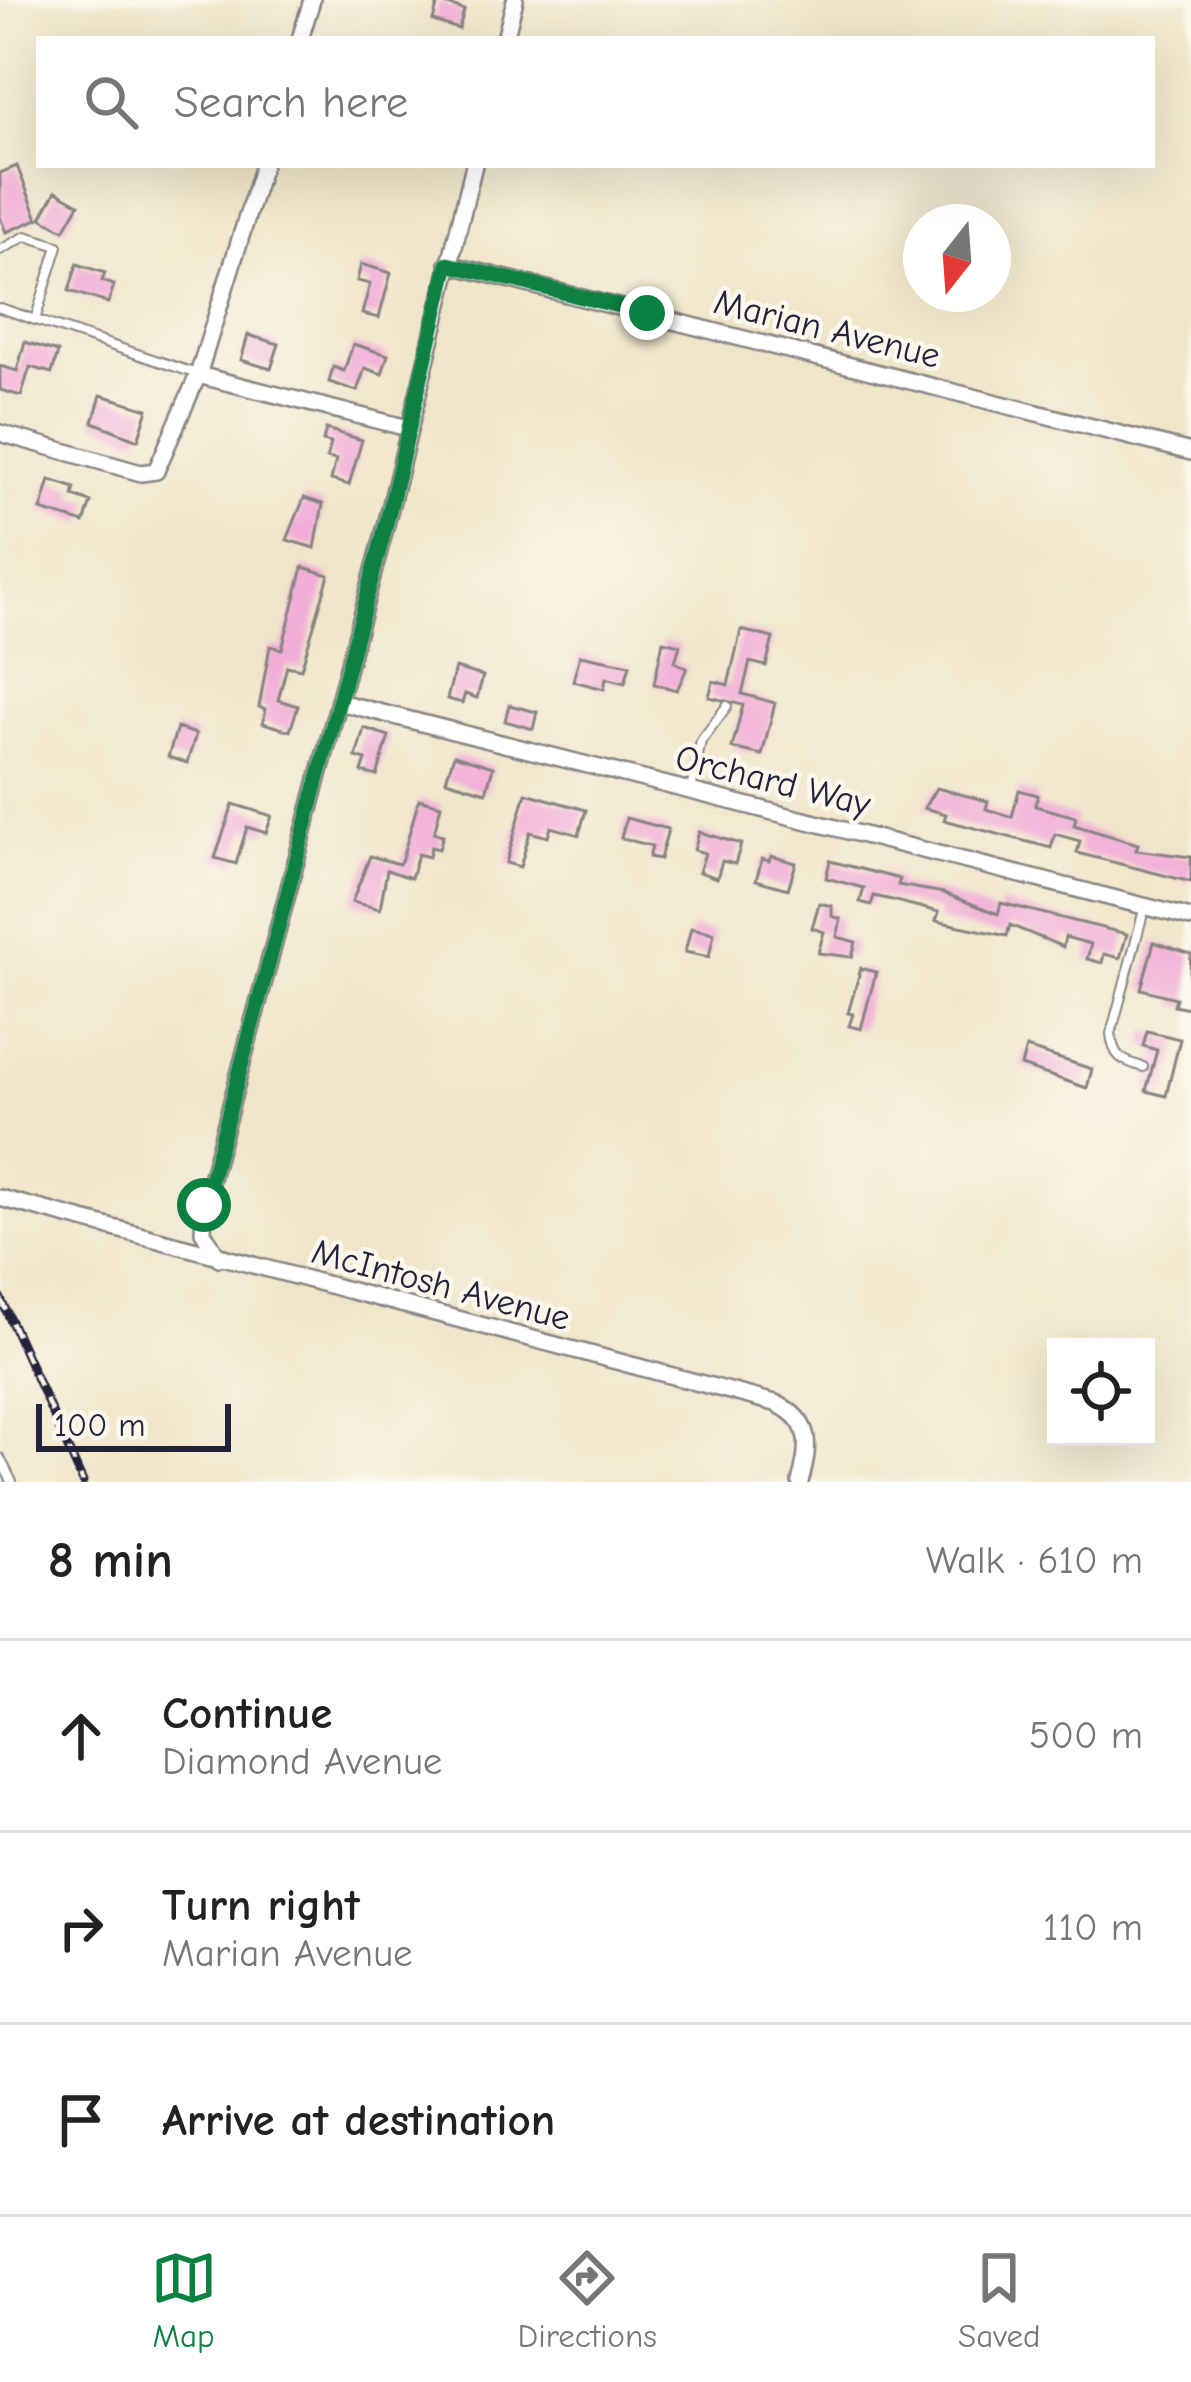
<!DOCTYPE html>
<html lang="en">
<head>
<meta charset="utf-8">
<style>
	:root { --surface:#fff; --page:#f6f6f6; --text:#222; --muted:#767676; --line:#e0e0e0; --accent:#0b8043 }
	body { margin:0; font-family:"Comic Neue",sans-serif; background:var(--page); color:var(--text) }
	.controls { position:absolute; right:36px; bottom:36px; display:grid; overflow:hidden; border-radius:0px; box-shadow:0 12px 48px #0002 }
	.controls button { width:108px; height:108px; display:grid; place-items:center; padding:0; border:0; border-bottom:3px solid var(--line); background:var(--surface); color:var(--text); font:60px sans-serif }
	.compass { position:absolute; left:903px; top:204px; width:108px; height:108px; border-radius:50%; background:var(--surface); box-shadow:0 12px 48px #0002; rotate:197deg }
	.scale { position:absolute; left:36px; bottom:30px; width:195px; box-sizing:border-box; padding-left:12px; border:6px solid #22223b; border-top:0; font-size:33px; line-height:42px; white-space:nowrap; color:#22223b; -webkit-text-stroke:9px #fbf7ec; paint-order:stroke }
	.stop { position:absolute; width:36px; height:36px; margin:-27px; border:9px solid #0b8043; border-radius:50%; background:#fff }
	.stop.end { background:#0b8043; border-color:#fff; box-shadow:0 3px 12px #0008 }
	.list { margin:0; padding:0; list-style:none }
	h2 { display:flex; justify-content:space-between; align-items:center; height:156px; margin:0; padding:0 48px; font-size:51px }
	h2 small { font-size:39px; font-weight:400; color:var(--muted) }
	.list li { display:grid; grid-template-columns:78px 1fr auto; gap:36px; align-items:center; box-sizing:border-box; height:192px; padding:0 48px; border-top:3px solid var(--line) }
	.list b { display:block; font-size:45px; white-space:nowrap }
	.list p { margin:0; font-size:39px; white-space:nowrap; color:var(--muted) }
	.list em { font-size:39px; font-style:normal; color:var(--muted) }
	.icon { flex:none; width:66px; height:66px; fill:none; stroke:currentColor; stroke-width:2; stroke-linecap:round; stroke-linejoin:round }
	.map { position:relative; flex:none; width:1191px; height:1482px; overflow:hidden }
	.search { position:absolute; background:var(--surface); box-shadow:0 12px 48px #0002; left:36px; right:36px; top:36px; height:132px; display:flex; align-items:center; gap:30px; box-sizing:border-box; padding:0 42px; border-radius:0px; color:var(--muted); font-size:45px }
	.sheet { height:732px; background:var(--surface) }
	nav { display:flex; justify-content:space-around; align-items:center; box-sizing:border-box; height:168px; border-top:3px solid var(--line); background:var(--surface); font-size:33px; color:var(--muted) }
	nav a { display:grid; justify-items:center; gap:6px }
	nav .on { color:var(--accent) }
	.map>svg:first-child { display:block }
</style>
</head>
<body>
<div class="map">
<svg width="1191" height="1482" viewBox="0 0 1191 1482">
	<rect width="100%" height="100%" fill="#fbf7ec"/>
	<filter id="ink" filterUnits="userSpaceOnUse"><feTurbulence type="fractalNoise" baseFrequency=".00833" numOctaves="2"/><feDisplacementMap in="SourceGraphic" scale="24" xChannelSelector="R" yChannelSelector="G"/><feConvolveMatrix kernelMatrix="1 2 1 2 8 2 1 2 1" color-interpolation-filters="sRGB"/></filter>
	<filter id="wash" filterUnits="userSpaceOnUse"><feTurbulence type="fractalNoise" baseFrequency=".004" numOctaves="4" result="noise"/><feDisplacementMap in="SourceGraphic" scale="48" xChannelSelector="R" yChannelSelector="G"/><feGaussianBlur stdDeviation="2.7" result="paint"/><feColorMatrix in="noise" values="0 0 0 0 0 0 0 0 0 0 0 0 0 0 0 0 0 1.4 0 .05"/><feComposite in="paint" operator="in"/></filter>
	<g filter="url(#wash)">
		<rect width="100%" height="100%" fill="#efe5c8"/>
		<g id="blocks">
			<!-- building -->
			<g fill="#f1a9d6">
				<polygon points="438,2 464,10 459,29 433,21"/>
				<polygon points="17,166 38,219 6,232 0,217 0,173"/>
				<polygon points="56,191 79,204 64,230 41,218"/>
				<polygon points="77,264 105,273 102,281 114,285 108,303 69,291"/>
				<polygon points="361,264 391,273 379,318 362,314 370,284 357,281"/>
				<polygon points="248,335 279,344 271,369 241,360"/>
				<polygon points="25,342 58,352 52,373 30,367 21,396 0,390 0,366 17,371"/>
				<polygon points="353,344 388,355 382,374 365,368 357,391 329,382 333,367 344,371"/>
				<polygon points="101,395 148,409 138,440 93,422"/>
				<polygon points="326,429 362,440 349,485 331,480 336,460 327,458 331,443 323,441"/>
				<polygon points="50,480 75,488 73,496 91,502 84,523 41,510"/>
				<polygon points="304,498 323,504 315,548 287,540"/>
				<polygon points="303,567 329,575 301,669 287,666 278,700 298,706 290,731 263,723 266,709 259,707 270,646 282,649"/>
				<polygon points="741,630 773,638 766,666 750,662 742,694 775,703 762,755 732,748 743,705 709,697 713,681 728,685"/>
				<polygon points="663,641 680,645 675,662 687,668 677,690 654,684"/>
				<polygon points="580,655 630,665 625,683 606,678 604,689 573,681"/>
				<polygon points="455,668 483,676 477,698 465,694 462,703 447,699"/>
				<polygon points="509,705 537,712 533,729 505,721"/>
				<polygon points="177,728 196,734 187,763 168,757"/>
				<polygon points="364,728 389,736 377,776 362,772 366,760 356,757"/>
				<polygon points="454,755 493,767 486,792 446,780"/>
				<polygon points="936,788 988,801 986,809 1012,817 1019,790 1038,795 1035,806 1076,817 1074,825 1138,844 1136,850 1191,857 1191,882 1077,853 1080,841 1055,834 1051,848 944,820 946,814 924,808"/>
				<polygon points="526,793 586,810 579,835 551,827 548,837 530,832 520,867 506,863"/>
				<polygon points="419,799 441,805 434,833 443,835 439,849 431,847 429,857 418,854 411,878 387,870 380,909 352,902 370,856 399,864 402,859"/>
				<polygon points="233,804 272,816 266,833 247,827 236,864 215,858"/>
				<polygon points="626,818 668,829 660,859 649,857 652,846 621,838"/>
				<polygon points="699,832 741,844 735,864 722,861 717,878 699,872 705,853 694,850"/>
				<polygon points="771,856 796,863 788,889 756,880 762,859 769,861"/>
				<polygon points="830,861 900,879 898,885 944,893 998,914 1001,903 1127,934 1120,958 1104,954 1102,963 1087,959 1091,944 1065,937 1063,947 1010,925 1007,936 936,921 939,912 892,900 874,896 871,905 860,902 864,888 826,878"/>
				<polygon points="819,903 832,906 832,916 841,919 837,937 856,942 852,957 818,953 824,932 812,928"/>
				<polygon points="691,928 714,933 709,957 685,952"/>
				<polygon points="1154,942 1191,954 1188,1008 1174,1005 1176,998 1141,989"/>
				<polygon points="861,968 876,972 861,1029 849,1026 853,1014 848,1013"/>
				<polygon points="1147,1031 1180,1039 1166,1096 1146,1091 1157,1050 1143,1046"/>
				<polygon points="1026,1048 1092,1069 1087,1088 1021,1066"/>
			</g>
		</g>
	</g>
	<g filter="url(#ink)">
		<use href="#blocks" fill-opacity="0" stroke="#888482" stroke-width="3"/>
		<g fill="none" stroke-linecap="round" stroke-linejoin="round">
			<!-- lane casing -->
			<g stroke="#888482" stroke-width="12">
				<g id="lane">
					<polyline points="0,250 26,236 58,246 35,320"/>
					<polyline points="0,308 197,374"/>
					<polyline points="691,790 701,741 727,706"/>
					<path d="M1143,1067c-21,-6 -30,-10 -32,-33l34,-128"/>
					<polyline points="0,1458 12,1482"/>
				</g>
			</g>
			<!-- street casing -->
			<g stroke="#888482" stroke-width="20">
				<g id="street">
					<polyline points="300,39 312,0"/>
					<polyline points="505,39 515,0"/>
					<polyline points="448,264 1191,452"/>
					<polyline points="198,375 408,428"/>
					<polyline points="0,433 141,473 156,471 198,375 263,165"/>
					<polyline points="339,702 1191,918"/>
					<path d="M0,1198l775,205c38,17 35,43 25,79"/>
					<polyline points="219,1258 203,1232 204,1205 385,529 474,165"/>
				</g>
			</g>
			<!-- lane -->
			<use href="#lane" stroke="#fff" stroke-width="8"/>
			<!-- street -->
			<use href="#street" stroke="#fff" stroke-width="15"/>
			<!-- rail casing -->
			<g stroke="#22223b" stroke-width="9">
				<polyline id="rail" points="0,1297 83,1482"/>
			</g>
			<!-- rail -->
			<use href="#rail" stroke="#fbf7ec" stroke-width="4.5" stroke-dasharray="14" stroke-linecap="butt"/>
		</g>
	</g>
	<g fill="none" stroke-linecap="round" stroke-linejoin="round" filter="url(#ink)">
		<!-- route -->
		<polyline stroke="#0b8043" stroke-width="15" points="204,1205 385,529 448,264 647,313"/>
	</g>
	<g text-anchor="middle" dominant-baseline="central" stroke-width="9" stroke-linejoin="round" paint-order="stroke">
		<!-- street labels -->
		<g font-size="36" fill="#22223b" stroke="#fbf7ec">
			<text transform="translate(827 329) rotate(14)">Marian Avenue</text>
			<text transform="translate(773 781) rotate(14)">Orchard Way</text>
			<text transform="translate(441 1285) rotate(15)">McIntosh Avenue</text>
		</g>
	</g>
</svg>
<div class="controls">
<button><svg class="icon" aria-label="locate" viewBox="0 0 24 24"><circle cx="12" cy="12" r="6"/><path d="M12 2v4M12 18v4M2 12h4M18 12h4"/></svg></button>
</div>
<svg class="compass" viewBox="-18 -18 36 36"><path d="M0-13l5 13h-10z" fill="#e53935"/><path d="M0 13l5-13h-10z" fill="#767676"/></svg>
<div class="scale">100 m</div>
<div class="stop" style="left:204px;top:1205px"></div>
<div class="stop end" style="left:647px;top:313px"></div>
<div class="search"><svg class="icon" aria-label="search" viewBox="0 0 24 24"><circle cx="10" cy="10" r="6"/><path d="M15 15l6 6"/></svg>Search here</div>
</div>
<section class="sheet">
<h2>8 min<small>Walk · 610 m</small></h2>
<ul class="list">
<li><svg class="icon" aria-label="ahead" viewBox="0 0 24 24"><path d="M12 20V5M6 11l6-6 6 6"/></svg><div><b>Continue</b><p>Diamond Avenue</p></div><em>500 m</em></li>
<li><svg class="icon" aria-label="right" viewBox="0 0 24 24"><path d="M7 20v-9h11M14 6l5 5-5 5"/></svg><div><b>Turn right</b><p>Marian Avenue</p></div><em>110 m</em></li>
<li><svg class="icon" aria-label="arrive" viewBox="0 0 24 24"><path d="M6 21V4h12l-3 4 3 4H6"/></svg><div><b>Arrive at destination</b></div></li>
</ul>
</section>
<nav>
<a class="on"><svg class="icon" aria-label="map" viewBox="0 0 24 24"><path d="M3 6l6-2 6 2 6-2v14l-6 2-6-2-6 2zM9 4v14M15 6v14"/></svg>Map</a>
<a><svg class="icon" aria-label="directions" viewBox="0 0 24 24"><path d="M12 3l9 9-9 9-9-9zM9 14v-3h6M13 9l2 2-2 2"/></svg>Directions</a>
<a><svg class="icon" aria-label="saved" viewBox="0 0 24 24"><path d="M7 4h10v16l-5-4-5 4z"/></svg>Saved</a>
</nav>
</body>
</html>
